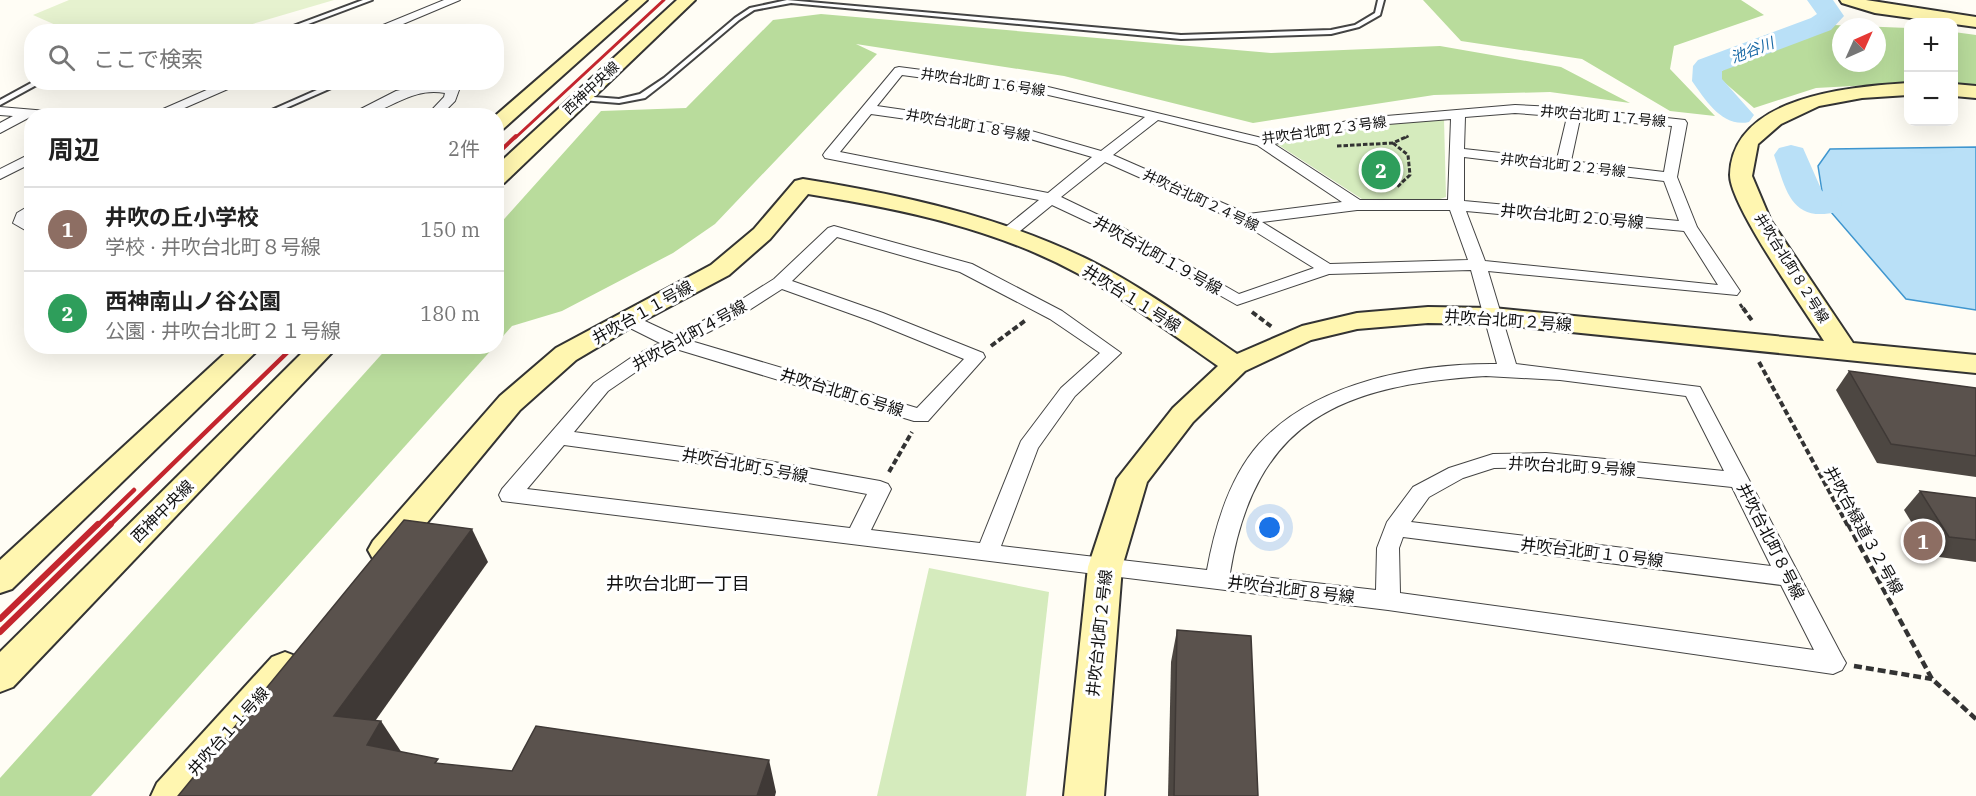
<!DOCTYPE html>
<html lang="ja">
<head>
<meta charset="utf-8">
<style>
	:root { --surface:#fff; --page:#f2f2f2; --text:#222; --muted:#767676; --line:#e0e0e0; --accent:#c4262e }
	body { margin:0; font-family:"IBM Plex Serif","Noto Sans JP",serif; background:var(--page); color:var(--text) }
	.controls { position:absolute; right:18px; top:18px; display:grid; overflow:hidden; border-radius:12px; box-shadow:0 6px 24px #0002 }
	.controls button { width:54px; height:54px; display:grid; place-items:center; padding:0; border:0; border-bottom:2px solid var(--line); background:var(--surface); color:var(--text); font:30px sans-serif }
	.compass { position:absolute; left:1832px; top:18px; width:54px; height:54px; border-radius:50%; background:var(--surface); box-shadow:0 6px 24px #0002; rotate:45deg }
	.you { position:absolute; left:1270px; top:528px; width:21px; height:21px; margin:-15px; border:4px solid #fff; border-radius:50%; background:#1a73e8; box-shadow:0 0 0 9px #1a73e833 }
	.badge { display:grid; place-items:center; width:39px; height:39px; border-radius:50%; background:var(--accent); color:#fff; font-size:20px; font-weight:700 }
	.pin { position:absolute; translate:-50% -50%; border:3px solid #fff; box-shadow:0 2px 6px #0006 }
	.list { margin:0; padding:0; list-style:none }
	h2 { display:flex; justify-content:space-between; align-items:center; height:78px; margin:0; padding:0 24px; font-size:26px }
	h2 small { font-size:20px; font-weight:400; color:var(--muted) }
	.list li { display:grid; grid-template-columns:39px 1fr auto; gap:18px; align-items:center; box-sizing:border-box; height:84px; padding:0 24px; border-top:2px solid var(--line) }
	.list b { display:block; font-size:22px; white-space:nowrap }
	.list p { margin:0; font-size:20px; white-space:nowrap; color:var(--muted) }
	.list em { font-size:20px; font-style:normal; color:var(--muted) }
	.icon { flex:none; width:33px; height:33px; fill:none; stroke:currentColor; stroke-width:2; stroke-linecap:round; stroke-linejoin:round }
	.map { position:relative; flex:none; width:1976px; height:796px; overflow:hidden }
	.search { position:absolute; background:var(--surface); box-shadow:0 6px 24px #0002; left:24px; top:24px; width:480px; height:66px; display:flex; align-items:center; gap:15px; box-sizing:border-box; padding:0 21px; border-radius:24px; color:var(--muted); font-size:22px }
	.panel { position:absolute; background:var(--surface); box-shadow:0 6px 24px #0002; left:24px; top:108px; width:480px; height:246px; border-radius:24px }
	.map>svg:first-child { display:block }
</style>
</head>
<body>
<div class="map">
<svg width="1976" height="796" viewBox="0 0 1976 796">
	<rect width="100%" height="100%" fill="#fffdf5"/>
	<!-- green -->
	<g fill="#d5ebbd">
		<polygon points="1444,119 1446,197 1434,201 1362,199 1277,144 1364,127"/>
		<polygon points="929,568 1049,592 1026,796 877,796"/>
	</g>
	<!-- forest -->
	<g fill="#b9dc9c" fill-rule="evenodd">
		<polygon points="1423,0 1741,0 1764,15 1674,46 1670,69 1715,116 1670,111 1582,59 1461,41"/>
		<polygon points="821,14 1271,53 1440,46 1561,67 1630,103 1550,92 1434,95 1253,123 1064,76 856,44 877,54 715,224 673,253 562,311 512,326 497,343 497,227 601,111 686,108 773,20"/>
		<path d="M1833,25l75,3v55l-92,5 -62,20 -37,-32 12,-12zM1841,27h36v36h-36z"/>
		<polygon points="1954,32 1976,35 1976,88 1954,85"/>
		<polygon points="389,346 494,347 91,796 0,796 0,778"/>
	</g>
	<!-- pitch -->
	<polygon fill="#e6f2cf" points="69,0 334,0 239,28 208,32 82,31 58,26 33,15"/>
	<!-- water -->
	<polygon fill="#b9e0f7" stroke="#3f96cf" stroke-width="1.5" points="1976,147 1976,310 1906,299 1824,204 1818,166 1830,149"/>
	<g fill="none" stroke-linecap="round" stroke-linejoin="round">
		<!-- river -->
		<g fill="#b9e0f7" fill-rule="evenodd">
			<path d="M1807,0h26l11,16 -13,14 -109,41v8l32,36 -5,7c-26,6 -43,-21 -57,-41l1,-15 5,-6 113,-42 6,-4z"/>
			<path d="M1791,145l12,3 19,43 15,5 5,8 -5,8c-47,11 -51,-23 -63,-57l5,-7z"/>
		</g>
		<!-- lane casing -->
		<g stroke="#444" stroke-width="4">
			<g id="lane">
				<polygon points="363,0 372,0 287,32 277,32"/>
				<polygon points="787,0 1181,35 1331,30 1355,25 1375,13 1378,0 1384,0 1380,15 1359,27 1331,34 1181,39 791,3 754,10 739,20 668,80 645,98 619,103 581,100 577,98 581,96 619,99 640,94 664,78 735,18 750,8"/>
				<polygon points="33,82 42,82 0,105 0,100"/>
				<polygon points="335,82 345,82 268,116 258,116"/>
			</g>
		</g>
		<!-- street casing -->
		<g stroke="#444" stroke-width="2">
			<g id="street">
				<polygon points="444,0 460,0 384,32 366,32"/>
				<path d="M899,67l145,19 218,52 101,-20 152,-13 60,3 110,12 2,3 -10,54 20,50 43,64 -3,4 -249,-24 28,93 184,23 142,269 4,7 -4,7 -9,4 -445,-64 -886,-109 -3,-6 3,-6 92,-106 38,-26 28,-14 -40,-20 -3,-4 3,-4h12l43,20 53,-27 46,-29 54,-51 6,-2 138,38 90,47 59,42 -46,43 -37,52 -37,98 206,24c8,-44 22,-92 52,-126 56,-62 158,-81 238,-80l-26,-94 -142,4 -92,31 -136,-77 -49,-23 -38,31 -6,2 -8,-5 2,-3 37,-30 -214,-42 -2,-3 2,-3 70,-84zM902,75l142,19 101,23 -44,34 -87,-25 -137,-20zM1515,113l52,4 -10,42 -93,-10 1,-32zM871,114l142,20 79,23 -44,36 -208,-41zM1451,119l-3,81h-88l-86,-56 89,-18zM1580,119l92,7 -8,46 -93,-11zM1158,120l99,25 85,57 -94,12 -135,-59zM1464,157l200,24 15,40 -215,-20zM1105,162l135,60 74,46 -75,26 -126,-72 -52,-25zM1357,210h93l18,50 -138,4 -68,-42zM1466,211l218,20 34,54 -233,-24zM837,237l123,35 90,47 50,34 -39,35 -40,53 -41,102 -109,-13 20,-41 -3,-5 -8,-3 -162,-29 -144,-20 34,-41 38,-26 30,-16 238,72h14l57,-64 -2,-4 -100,-40 -91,-32zM782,289l89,32 93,38 -47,49 -226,-67 49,-25zM1486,376l74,4 126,16 38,75 -178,-18 -53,1 -44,14 -36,19 -26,35 -10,26 -1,42 -146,-17c25,-154 112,-188 256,-197zM564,445l154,21 149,28 -17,34 -323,-39zM1546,467l186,20 39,79 -360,-44 18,-25 34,-19 31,-10zM1403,537l378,48 33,65 -414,-57 -1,-45z"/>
				<polygon points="225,82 244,82 166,116 147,116"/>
				<path d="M426,84l26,2 7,4 -4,11 -15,15h-14l18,-19 1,-4c-31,-6 -51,14 -79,22 -6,2 -13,1 -19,1l49,-25z"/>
				<polygon points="0,107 59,112 65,116 32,116 0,133 0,123 13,116 0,115"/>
				<polygon points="32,153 32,163 0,179 0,169"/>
				<polygon points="32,204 32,234 13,223 17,213"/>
			</g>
		</g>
		<!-- secondary casing -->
		<g stroke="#333" stroke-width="4">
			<g id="secondary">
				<polygon points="629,0 647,0 503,129 496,131 495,116"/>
				<polygon points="677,0 695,0 504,183 496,184 496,166"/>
				<polygon points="1840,0 1866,0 1976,17 1976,27 1875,13 1842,3"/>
				<path d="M1908,83v12l-46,3 -43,8 -38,18 -23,20 -6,32 19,45 82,122 123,12v18l-483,-49 -65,-1 -71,6 -46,11 -66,31 -52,51 -46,60 -25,85 -18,229h-40l24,-229 29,-88 56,-71 45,-42c-46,-32 -91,-66 -141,-93 -83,-45 -176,-64 -269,-79l-38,45 -41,36 -94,50 -59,35 -56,50 -123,149 -12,4 -12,-4 -5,-9 5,-9 127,-145 56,-48 155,-83 43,-36 41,-48 8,-2c99,16 197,37 288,82 51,26 98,60 146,93l65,-28 55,-13 71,-6 65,1 331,33c-19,-31 -94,-135 -94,-166 2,-79 120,-88 178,-92z"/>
				<polygon points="1954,84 1976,86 1976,98 1954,96"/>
				<polygon points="233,346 262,346 12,589 0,593 0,560"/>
				<polygon points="309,346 338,346 13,687 0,692 0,652"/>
				<polygon points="285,652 298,657 303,668 298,679 197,796 151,796 157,783 272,657"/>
			</g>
		</g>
		<!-- path-far3 -->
		<polyline stroke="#333" stroke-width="2" stroke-dasharray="4 2" stroke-linecap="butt" points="1405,138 1409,136"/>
		<!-- path-far2 -->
		<g stroke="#333" stroke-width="3" stroke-dasharray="4.5 2" stroke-linecap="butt">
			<polyline points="1393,143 1408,155 1410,175 1397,187"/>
			<polyline points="1337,146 1393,143 1408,136"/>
			<polyline points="1740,304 1744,310"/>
		</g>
		<!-- path-far1 -->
		<g stroke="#333" stroke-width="4" stroke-dasharray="6 3" stroke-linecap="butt">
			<polyline points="1743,308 1753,322"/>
			<polyline points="1252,312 1272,327"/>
			<polyline points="991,346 1026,320"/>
			<polyline points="1759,362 1848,526"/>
			<polyline points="889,472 912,432"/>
		</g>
		<!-- path -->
		<g stroke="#333" stroke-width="4.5" stroke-dasharray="8 4" stroke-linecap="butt">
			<polyline points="1848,524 1932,679 1976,719"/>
			<polyline points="1854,666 1932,679"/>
		</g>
		<!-- lane -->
		<use href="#lane" fill="#fff" fill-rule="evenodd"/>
		<!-- street -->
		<use href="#street" fill="#fff" fill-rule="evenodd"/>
		<!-- secondary -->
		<use href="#secondary" fill="#fff6b0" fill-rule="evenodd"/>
		<!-- rail-far3 -->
		<polyline stroke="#c4262e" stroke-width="3" points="515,138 664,0"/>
		<!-- rail-far2 -->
		<polyline stroke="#c4262e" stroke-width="4" points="496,155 516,136"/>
		<!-- rail-far1 -->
		<g stroke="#c4262e" stroke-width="4.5">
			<polyline points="97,526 134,490"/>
			<polyline points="109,526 294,346"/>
		</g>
		<!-- rail -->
		<g stroke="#c4262e" stroke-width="6">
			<polyline points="0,619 98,524"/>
			<polyline points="0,632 111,524"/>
		</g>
	</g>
	<!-- wall -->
	<g fill="#4d4742">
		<polygon points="1849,371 1976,388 1976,477 1877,463 1836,390"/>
		<polygon points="1920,491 1976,498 1976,562 1932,556 1904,510"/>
		<polygon points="1177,630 1258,796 1168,796 1171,662"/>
	</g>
	<!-- shaded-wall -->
	<g fill="#3f3936">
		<polygon points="472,529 488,562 356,748 334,716"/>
		<polygon points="381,721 402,753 367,745"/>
		<polygon points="769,760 776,792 775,796 757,796"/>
	</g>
	<!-- building -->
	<g fill="#5a524d" stroke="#3f3936" stroke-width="1.5">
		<polygon points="1849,371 1976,388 1976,456 1891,444"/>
		<polygon points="1920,491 1976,498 1976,540 1949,537"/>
		<polygon points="404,520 472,529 334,716 381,721 367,745 438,759 435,763 512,771 536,726 769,760 757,796 178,796"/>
		<polygon points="1177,630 1251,636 1258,796 1174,796"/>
	</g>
	<g text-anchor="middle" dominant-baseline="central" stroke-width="6" stroke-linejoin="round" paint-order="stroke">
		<!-- far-street labels -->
		<g font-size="14" fill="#111" stroke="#fff">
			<text transform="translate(983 82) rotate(8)">井吹台北町１６号線</text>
			<text transform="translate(591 88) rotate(-43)">西神中央線</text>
			<text transform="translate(1603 116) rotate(5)">井吹台北町１７号線</text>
			<text transform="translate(968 125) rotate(10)">井吹台北町１８号線</text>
			<text transform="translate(1324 130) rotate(-8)">井吹台北町２３号線</text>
			<text transform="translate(1563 165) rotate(6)">井吹台北町２２号線</text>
			<text transform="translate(1201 200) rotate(25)">井吹台北町２４号線</text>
			<text transform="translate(1792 268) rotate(58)">井吹台北町８２号線</text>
		</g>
		<!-- far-water labels -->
		<g font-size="15" font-style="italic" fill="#1768a6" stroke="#fff">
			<text transform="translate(1752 50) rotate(-21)">池谷川</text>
		</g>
		<!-- street labels -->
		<g font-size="16" fill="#111" stroke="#fff">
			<text transform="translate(1572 216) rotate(5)">井吹台北町２０号線</text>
			<text transform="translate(1158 255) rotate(29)">井吹台北町１９号線</text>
			<text transform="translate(1132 298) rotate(32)">井吹台１１号線</text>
			<text transform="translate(642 312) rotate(-29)">井吹台１１号線</text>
			<text transform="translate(1508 320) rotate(4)">井吹台北町２号線</text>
			<text transform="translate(689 335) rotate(-29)">井吹台北町４号線</text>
			<text transform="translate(842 392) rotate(17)">井吹台北町６号線</text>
			<text transform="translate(745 465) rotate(10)">井吹台北町５号線</text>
			<text transform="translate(1572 466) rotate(3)">井吹台北町９号線</text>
			<text transform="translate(162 511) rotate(-45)">西神中央線</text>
			<text transform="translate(1864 530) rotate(61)">井吹台緑道３２号線</text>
			<text transform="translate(1771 541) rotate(63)">井吹台北町８号線</text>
			<text transform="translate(1592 552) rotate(7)">井吹台北町１０号線</text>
			<text transform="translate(1291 589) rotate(7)">井吹台北町８号線</text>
			<text transform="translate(1099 633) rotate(-84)">井吹台北町２号線</text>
			<text transform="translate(228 731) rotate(-48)">井吹台１１号線</text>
		</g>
		<!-- neighbourhood labels -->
		<g font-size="18" fill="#111" stroke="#fff">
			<text x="678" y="583">井吹台北町一丁目</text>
		</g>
	</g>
</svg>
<div class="controls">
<button>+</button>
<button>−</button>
</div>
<svg class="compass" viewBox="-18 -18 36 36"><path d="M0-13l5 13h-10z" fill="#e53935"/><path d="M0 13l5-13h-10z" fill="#767676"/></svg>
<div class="you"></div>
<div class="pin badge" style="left:1923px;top:541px;background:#8d6e63">1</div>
<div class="pin badge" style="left:1381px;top:170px;background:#2e9e5b">2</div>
<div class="search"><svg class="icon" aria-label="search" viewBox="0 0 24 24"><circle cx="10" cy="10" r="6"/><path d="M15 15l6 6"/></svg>ここで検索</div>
<section class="panel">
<h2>周辺<small>2件</small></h2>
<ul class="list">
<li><span class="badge" style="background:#8d6e63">1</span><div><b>井吹の丘小学校</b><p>学校 · 井吹台北町８号線</p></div><em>150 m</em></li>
<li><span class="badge" style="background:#2e9e5b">2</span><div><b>西神南山ノ谷公園</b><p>公園 · 井吹台北町２１号線</p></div><em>180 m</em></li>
</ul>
</section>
</div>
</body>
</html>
